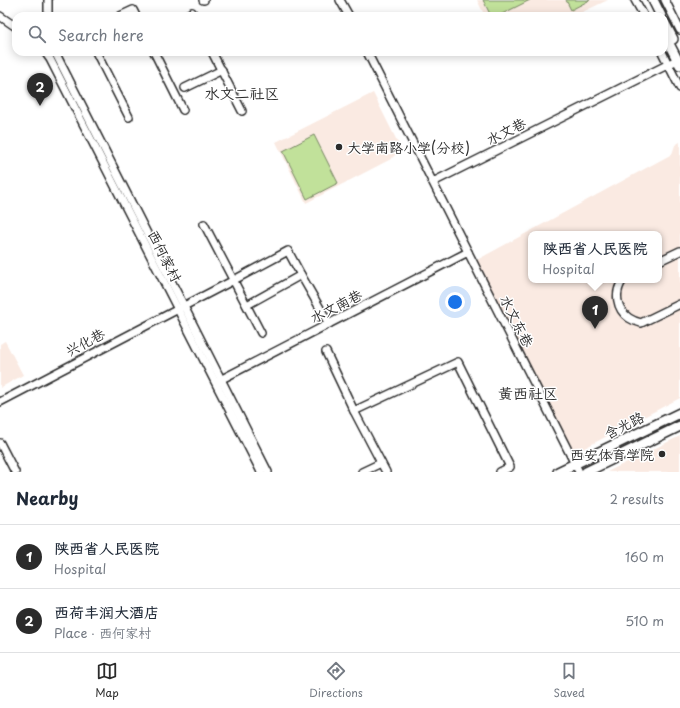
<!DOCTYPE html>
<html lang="en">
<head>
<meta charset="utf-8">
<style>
	:root { --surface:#fff; --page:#f2f2f3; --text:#1f2937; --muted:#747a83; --line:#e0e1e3; --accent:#2b2b2b }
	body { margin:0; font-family:"Playpen Sans","LXGW WenKai TC",sans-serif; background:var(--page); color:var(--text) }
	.you { position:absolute; left:455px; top:302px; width:14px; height:14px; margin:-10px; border:3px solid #fff; border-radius:50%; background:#1a73e8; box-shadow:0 0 0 6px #1a73e833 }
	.badge { display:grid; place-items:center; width:26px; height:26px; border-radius:50%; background:var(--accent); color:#fff; font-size:13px; font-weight:700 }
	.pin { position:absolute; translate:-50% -33px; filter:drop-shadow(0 1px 2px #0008) }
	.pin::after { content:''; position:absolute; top:21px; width:14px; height:12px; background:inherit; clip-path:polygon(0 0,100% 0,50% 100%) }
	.popup { position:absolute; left:528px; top:231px; width:134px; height:52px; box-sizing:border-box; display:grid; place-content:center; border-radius:8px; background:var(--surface); filter:drop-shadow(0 1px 3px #0005); font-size:13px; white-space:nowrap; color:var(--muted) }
	.popup b { font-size:15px; color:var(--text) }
	.popup::after { content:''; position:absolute; left:50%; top:100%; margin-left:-8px; border:8px solid transparent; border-top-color:var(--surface) }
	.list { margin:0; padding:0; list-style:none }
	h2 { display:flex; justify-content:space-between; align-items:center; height:52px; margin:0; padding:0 16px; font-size:17px }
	h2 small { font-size:13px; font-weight:400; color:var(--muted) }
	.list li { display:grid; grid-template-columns:26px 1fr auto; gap:12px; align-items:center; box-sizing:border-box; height:64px; padding:0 16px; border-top:1px solid var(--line) }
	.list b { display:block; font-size:15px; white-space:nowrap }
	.list p { margin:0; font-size:13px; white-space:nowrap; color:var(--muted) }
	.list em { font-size:13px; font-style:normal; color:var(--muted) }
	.icon { flex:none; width:22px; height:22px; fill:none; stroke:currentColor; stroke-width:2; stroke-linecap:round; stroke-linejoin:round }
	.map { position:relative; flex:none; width:680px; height:472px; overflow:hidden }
	.search { position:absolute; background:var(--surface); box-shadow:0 2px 10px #0003; left:12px; right:12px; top:12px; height:44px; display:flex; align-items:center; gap:10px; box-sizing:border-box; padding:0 14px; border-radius:12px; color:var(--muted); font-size:15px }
	.sheet { height:180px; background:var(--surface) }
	nav { display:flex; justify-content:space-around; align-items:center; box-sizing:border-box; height:56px; border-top:1px solid var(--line); background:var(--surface); font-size:11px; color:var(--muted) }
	nav a { display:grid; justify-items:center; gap:2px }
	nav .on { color:var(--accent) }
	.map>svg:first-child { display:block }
</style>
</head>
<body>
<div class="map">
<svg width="680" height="472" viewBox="0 0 680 472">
	<rect width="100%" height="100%" fill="#fff"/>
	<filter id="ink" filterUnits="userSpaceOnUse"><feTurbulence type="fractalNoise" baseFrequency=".025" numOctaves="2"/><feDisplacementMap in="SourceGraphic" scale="8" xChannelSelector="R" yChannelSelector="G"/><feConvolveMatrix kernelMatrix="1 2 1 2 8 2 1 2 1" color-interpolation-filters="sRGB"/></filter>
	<g filter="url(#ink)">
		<!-- built -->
		<g fill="#faeae2" fill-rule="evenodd">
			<polygon points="477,0 608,0 574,16 485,16"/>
			<polygon points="373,93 402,151 397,153 391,159 306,203 276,142"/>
			<path d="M680,142v256l-107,56 -98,-193 197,-107 3,-9zM531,234h128v46h-128z"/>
			<polygon points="5,341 23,375 0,388 0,344"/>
			<polygon points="680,436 680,472 607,472"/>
		</g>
		<!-- green -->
		<g fill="#c1e19a" stroke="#768662">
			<polygon points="483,0 530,0 498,16 491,16"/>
			<polygon points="566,0 590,0 571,10"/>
			<polygon points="314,135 338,183 307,199 283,151"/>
		</g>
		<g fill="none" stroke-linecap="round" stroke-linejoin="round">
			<!-- minor casing -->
			<g stroke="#2b2b2b" stroke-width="10">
				<g id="minor">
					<polyline points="203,0 204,0"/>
					<polyline points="340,0 349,16"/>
					<polyline points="635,0 644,16"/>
					<polyline points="665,0 680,30"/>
					<polyline points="0,16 16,27"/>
					<polyline points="48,16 48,0"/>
					<polyline points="120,16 133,10 136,16"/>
					<polyline points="185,16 192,12 194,16"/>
					<polyline points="45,52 50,59 261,472"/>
					<polyline points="55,52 268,472"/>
					<polyline points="96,52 129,117"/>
					<polyline points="154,52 183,110"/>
					<polyline points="212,52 242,111"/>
					<polyline points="367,52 579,472"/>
					<polyline points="662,52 680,88"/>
					<polyline points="185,88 222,70"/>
					<polyline points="433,182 677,60"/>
					<polyline points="204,224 261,333"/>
					<polyline points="659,261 680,251"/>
					<path d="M623,280c-9,12 -7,29 6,38 3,2 8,4 12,5l39,-19"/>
					<polyline points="247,305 301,275"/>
					<polyline points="326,352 354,411 458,362 510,467 500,472"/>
					<polyline points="218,381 468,252"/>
					<polyline points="0,402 234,280 288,251 301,275 329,324"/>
					<polyline points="354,411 386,472"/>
					<polyline points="0,443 15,472"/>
					<polyline points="362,472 381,463"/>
				</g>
			</g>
			<!-- major casing -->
			<g stroke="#2b2b2b" stroke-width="12">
				<g id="major">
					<polyline points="653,0 661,16"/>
					<polyline points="664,22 673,39"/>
					<polyline points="664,34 680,65"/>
					<polyline points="558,472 680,413"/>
					<polyline points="586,472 680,426"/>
				</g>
			</g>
			<!-- minor -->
			<use href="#minor" stroke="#fff" stroke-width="7"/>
			<!-- major -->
			<use href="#major" stroke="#fff" stroke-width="9"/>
		</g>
	</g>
	<!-- markers -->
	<g fill="#2b2b2b" stroke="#fff" stroke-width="1.5">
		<circle cx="339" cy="147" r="4"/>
		<circle cx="662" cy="454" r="4"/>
	</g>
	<g text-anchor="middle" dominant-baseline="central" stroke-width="3" stroke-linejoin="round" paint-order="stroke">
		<!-- street labels -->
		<g font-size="14" fill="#2b2b2b" stroke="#fff">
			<text transform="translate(506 131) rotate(-27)">水文巷</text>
			<text transform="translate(165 256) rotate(63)">西何家村</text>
			<text transform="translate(336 306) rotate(-27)">水文南巷</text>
			<text transform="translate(517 321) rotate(63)">水文东巷</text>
			<text transform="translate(85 342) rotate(-28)">兴化巷</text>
			<text transform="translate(624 425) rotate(-26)">含光路</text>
		</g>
		<!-- poi labels -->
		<g font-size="14" fill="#2b2b2b" stroke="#fff" text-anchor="start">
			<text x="347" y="147">大学南路小学(分校)</text>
			<text x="654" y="454" text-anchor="end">西安体育学院</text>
		</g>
		<!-- neighbourhood labels -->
		<g font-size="15" fill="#2b2b2b" stroke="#fff">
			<text x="242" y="92">水文二社区</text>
			<text x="528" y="392">黄西社区</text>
		</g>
	</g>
</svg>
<div class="you"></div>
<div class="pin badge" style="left:595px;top:329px">1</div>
<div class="popup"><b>陕西省人民医院</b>Hospital</div>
<div class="pin badge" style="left:40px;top:106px">2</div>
<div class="search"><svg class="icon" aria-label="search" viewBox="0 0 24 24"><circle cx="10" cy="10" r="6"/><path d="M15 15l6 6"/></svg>Search here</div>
</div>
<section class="sheet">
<h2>Nearby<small>2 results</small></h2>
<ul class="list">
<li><span class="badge">1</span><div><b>陕西省人民医院</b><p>Hospital</p></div><em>160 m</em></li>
<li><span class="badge">2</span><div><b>西荷丰润大酒店</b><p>Place · 西何家村</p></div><em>510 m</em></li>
</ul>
</section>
<nav>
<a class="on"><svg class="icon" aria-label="map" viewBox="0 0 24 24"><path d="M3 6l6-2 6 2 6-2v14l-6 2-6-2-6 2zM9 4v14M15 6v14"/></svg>Map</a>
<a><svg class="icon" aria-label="directions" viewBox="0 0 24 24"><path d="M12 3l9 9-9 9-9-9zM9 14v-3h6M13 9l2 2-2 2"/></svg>Directions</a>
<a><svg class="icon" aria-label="saved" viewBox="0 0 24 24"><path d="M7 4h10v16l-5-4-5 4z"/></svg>Saved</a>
</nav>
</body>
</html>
